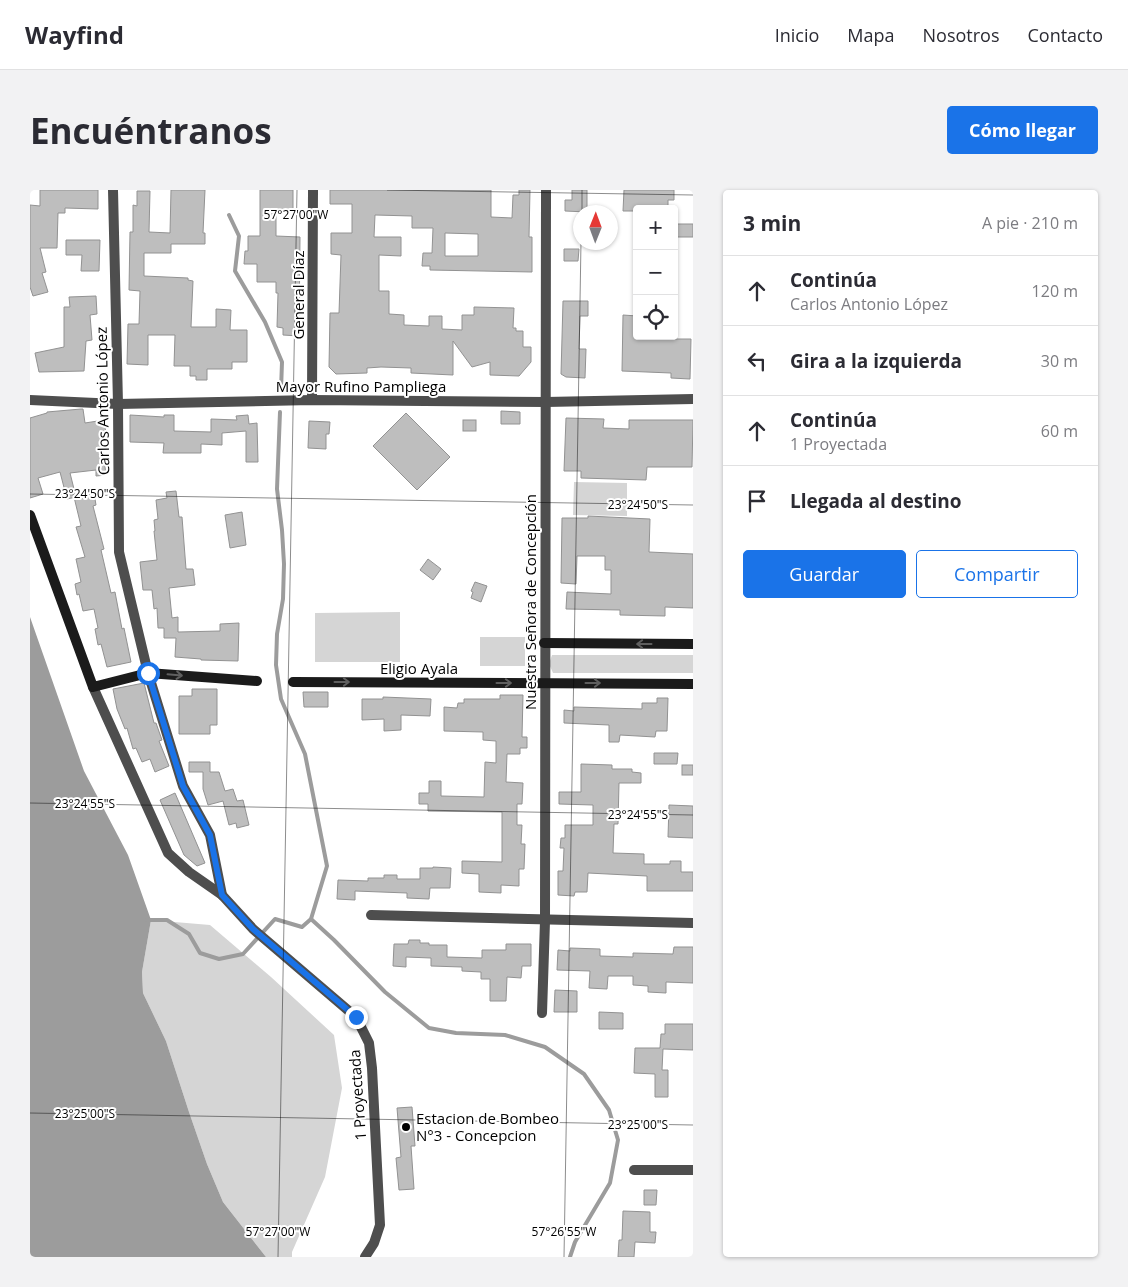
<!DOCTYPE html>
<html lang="es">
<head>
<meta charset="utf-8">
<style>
	:root { --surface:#fff; --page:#f2f2f3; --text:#2b2b33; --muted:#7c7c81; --line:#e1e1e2; --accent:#1a73e8 }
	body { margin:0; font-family:"Open Sans",sans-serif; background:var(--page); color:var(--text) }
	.controls { position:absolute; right:15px; top:15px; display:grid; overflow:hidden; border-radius:5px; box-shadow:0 1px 4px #0004 }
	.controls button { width:45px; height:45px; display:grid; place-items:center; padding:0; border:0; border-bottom:1px solid var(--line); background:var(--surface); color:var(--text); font:25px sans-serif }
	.compass { position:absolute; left:543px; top:15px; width:45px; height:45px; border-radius:50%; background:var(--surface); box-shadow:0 1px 4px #0004; rotate:1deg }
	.stop { position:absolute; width:15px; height:15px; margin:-11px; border:4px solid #1a73e8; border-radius:50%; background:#fff }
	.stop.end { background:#1a73e8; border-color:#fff; box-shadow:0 1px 5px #0008 }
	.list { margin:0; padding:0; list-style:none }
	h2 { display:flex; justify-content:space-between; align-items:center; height:65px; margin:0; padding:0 20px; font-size:21px }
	h2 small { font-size:16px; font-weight:400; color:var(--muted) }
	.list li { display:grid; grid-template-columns:32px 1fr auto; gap:15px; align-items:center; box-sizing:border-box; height:70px; padding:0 20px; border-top:1px solid var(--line) }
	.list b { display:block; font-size:19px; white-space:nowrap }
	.list p { margin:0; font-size:16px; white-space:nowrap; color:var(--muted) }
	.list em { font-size:16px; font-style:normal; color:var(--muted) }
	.actions { display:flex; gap:10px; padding:15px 20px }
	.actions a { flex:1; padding:11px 0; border:1px solid var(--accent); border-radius:5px; text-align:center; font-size:18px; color:var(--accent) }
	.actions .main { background:var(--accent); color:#fff }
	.icon { flex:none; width:28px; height:28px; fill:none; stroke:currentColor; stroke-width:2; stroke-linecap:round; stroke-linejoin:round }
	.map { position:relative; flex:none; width:663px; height:1067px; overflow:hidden; border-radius:5px }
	header { display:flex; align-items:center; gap:30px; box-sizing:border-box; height:70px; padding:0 25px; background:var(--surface); border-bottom:1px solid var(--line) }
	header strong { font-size:24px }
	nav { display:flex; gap:28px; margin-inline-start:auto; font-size:18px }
	.intro { display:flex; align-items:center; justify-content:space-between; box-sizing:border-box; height:120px; padding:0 30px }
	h1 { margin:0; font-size:35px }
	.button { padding:12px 22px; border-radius:5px; background:var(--accent); color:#fff; font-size:18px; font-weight:700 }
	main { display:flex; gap:30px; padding:0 30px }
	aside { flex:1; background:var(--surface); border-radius:5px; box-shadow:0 1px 4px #0004 }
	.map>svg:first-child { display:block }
</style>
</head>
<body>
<header>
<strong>Wayfind</strong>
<nav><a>Inicio</a><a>Mapa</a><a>Nosotros</a><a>Contacto</a></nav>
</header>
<div class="intro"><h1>Encuéntranos</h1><a class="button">Cómo llegar</a></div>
<main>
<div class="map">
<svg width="663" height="1067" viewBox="0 0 663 1067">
	<rect width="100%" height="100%" fill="#fff"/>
	<!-- green -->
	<g fill="#d5d5d5">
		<polygon points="544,292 597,293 597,326 543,325"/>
		<polygon points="370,422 370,472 285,472 285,423"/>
		<rect x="450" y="447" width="45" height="29"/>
		<polygon points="522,465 663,465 663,483 523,483 519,474"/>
		<polygon points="121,730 180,735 241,787 304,845 312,898 295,987 262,1062 262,1067 236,1067 193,1012 177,974 159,922 136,851 113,803 112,782"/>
	</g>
	<!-- water -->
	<polygon fill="#9c9c9c" points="0,427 54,581 98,665 121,730 112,782 113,803 136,851 159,922 177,974 193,1012 236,1067 0,1067"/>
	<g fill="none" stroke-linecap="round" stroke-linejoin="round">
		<!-- stream -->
		<g stroke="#9c9c9c" stroke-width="4">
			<polyline points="199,25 209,46 205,81 235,132 252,172 251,200"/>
			<polyline points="281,729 304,750 355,802 399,838 426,843 475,845 515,857 554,884 579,920 588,950 580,993 545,1052 540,1067"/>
			<polyline points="117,730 137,730 159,744 170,763 189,769 213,764 245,729 272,737 281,729 297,676 275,564 251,509 246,475 247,444 253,409 254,374 252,340 247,299 250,222"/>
		</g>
	</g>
	<!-- building -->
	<g fill="#bebebe" stroke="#929292" fill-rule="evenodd">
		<polygon points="10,0 68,0 68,19 35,18 35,23 28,23 27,58 10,58 16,82 12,83 18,102 3,106 0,97 0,15 10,16"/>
		<polygon points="141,0 175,0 173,43 175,43 175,54 141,54 141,63 114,63 114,86 158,88 158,90 163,91 161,137 186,137 186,119 201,120 200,140 217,140 217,172 202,172 202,179 177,179 177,190 166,190 166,186 160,186 160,176 144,176 145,145 118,145 118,175 97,174 98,134 109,134 110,101 99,100 100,42 103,42 103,15 107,16 107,1 120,1 119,42 140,43"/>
		<polygon points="230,0 263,0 263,21 246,21 246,46 270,47 269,146 253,145 253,138 247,137 248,103 246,103 246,92 227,92 227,74 214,74 215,61 218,61 218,46 230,46"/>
		<path d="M300,0h161v27l21,1 1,-23h6v-5h11l-1,47h3v35l-102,-2v-4h-8l1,-13h9l1,-25h-21v-12l-37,-1 -1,22h27v19l-22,-1v36h10v23l15,1v10l25,1v-10h13v13l20,1v-15h12v-8l40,1 -1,20h3v3h7v16h8v15l-12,14 -29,-1v-13l-18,5 -19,-26v34l-42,-2v-5l-30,-1 -14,1v5l-31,1 -7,-7 1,-54h9l2,-58 -10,-1v-21h21v-29h-22zM415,43l33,1v22h-33z"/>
		<polygon points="542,0 557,0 557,22 535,21 535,10 542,10"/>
		<polygon points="594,0 644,0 644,10 638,10 638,19 607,19 607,21 593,21"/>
		<rect x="644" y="34" width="19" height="13"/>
		<polygon points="36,50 70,50 69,81 51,81 52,65 36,65"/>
		<polygon points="534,59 549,59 548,71 534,71"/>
		<polygon points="66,106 67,124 60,125 62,150 56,151 54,181 9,182 5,163 34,157 34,117 40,117 39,107"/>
		<polygon points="533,111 558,111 558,126 550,126 549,159 556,159 555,188 536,187 531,184"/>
		<polygon points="593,125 607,126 607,146 616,146 616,149 661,149 660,189 641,188 641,183 592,181"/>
		<polygon points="51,219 53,219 55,233 74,230 76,243 71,244 76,285 66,286 66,280 40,283 46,307 37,309 30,282 8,288 13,304 0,308 0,228 17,223 17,222"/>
		<polygon points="471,221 490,222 490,234 471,234"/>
		<polygon points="376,223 420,267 387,300 343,256"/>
		<polygon points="100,225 134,227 134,225 144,225 144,241 181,242 181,229 207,230 206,226 218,225 219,234 227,233 228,272 216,272 216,241 192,243 192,255 171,254 171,263 133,263 134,253 100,252"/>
		<polygon points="536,228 574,229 573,238 599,239 599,230 663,230 662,277 617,277 616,290 551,288 551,281 534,281"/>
		<rect x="433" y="230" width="13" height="11"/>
		<polygon points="279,231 300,232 299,244 296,244 296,259 278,258"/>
		<polygon points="146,301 149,327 152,327 156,379 163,379 165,395 139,398 142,428 148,427 148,442 190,441 190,434 209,433 208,471 171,470 171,469 145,467 146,448 134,448 134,438 128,438 127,418 124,419 122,400 113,400 110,372 127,370 124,341 125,341 124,330 128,329 126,310 137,308 136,302"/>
		<polygon points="64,303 66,315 63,316 74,359 71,360 81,403 85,402 92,439 94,438 101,472 77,477 71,454 68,455 65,439 68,438 64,419 53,421 49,404 47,405 45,394 51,392 46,369 55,367 46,337 51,336 44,307"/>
		<polygon points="212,322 216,355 200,358 195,325"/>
		<polygon points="558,326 620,329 619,362 663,364 663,418 635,417 635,426 590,425 590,420 536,419 537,402 581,404 581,380 575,380 575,366 547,366 546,394 531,393 532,328 558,328"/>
		<polygon points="398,369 411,379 403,390 390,380"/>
		<polygon points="445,392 457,396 451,412 441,408 443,402 441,401"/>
		<polygon points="114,493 124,533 126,533 132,550 129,551 139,576 125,582 120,569 112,572 106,558 103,559 97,538 95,539 87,519 83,499"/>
		<polygon points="162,499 187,499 187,535 180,535 180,544 149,544 149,506 162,506"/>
		<polygon points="273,502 298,502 298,517 274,517"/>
		<polygon points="470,505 493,505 492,547 497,547 497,558 490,558 490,564 477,564 476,592 493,593 492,614 487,614 487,635 492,635 491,654 495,654 494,679 489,679 489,696 471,695 471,703 449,702 449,684 432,683 432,671 472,672 472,622 398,621 398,614 389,614 389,603 399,603 399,591 411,591 411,606 454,607 455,572 466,573 466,551 453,550 453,542 414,541 414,517 427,518 428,513 434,513 434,509 470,509"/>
		<polygon points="353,507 401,509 400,526 371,525 371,540 354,541 354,529 332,530 332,509 353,509"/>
		<polygon points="627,508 638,508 637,541 626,541 625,547 590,545 589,552 579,552 579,535 534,533 534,520 544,521 544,517 612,519 612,513 627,513"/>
		<polygon points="624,563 648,563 647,574 624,574"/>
		<polygon points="159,572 180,572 180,582 189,582 195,601 203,599 207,611 213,610 219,635 207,638 206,633 199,635 193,611 178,615 173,599 173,582 159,582"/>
		<polygon points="551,574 582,575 582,579 602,579 602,582 611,583 611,593 589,593 588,634 584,634 583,663 614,664 614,674 640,674 640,671 651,671 651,682 663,682 663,701 617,701 617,686 558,683 557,702 545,702 544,706 528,705 528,681 533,681 534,658 530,658 531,648 535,648 535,635 563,635 563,615 529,614 529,602 551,602"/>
		<rect x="652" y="575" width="11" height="10"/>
		<polygon points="145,603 175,673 167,676 154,665 130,610"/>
		<polygon points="639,615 663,616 663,648 638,647"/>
		<polygon points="403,677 421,678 420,698 400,698 399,709 377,708 377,703 325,701 325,710 307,709 308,690 338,691 338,688 354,688 354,685 367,685 367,689 390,689 390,678 403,678"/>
		<polygon points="379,750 390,750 390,753 399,753 399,755 417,755 417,767 452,768 452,760 476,760 476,754 501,754 501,776 492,776 491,788 477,787 476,811 460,811 460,789 451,789 451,782 432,781 432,777 401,776 401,768 376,767 376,777 363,776 364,754 378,754"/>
		<polygon points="644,757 663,757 663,793 636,792 636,803 618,802 618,796 603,795 603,786 578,786 577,799 559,798 560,781 527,780 528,760 540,761 540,758 570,759 570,766 603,767 603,763 643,764"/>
		<polygon points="525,800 547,801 547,822 524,822"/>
		<polygon points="569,822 593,823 593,839 569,839"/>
		<polygon points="635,834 663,834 663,860 633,859 632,880 638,880 638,907 625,907 625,884 604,883 605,858 630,858 631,844 635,844"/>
		<polygon points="382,917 385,956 381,956 384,999 369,1000 366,968 371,967 367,918"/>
		<polygon points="614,1000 627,1000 626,1015 614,1015"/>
		<polygon points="593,1021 620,1022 620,1042 626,1042 625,1053 605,1052 604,1067 588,1067 589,1050 592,1050"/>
	</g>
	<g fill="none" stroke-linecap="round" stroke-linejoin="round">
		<!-- street -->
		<g stroke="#4e4e4e" stroke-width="10">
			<polyline points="83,0 88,214 89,362 118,483 153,596 180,645 192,705"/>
			<polyline points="0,210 88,214 282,210 516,212 663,209"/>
			<polyline points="282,210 283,0"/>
			<polyline points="63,497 138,663 159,682 192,705 223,739 326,827 339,853 342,878 350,1035 344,1053 335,1067"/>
			<polyline points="341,725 663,733"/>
			<polyline points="512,823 515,731 516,0"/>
			<polyline points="604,980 663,980"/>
		</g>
		<!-- secondary -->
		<g stroke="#1b1b1b" stroke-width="10">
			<polyline points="0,325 63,497 118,483 227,491"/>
			<polyline points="514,453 663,454"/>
			<polyline points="263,492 663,494"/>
		</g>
	</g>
	<!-- one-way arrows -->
	<defs><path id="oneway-shaft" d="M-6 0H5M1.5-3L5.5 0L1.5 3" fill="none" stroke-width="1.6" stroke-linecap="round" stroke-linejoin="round" transform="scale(1.25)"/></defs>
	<g stroke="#5f5f5f">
		<use href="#oneway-shaft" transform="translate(614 454) rotate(-180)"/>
		<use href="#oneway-shaft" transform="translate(145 485) rotate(5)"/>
		<use href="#oneway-shaft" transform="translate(312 492)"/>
		<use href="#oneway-shaft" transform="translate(474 493)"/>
		<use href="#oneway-shaft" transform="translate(563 493)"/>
	</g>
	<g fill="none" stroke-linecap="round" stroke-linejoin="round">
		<!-- route -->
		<polyline stroke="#1a73e8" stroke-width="6" points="118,483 153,596 180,645 192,705 223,739 326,827"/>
	</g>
	<!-- ticks -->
	<path fill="none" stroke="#000" stroke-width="1" stroke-opacity="0.45" d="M357,0l306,5M552,22v-22M0,304l663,11M0,613l663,12M0,923l663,12M248,1067l19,-1067M534,1067l17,-1015"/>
	<!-- markers -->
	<circle fill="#000" stroke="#fff" stroke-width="2" cx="376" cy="937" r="5"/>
	<g text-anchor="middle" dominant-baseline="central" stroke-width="4" stroke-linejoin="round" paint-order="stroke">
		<!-- street labels -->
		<g font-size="15" fill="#000" stroke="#fff">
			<text transform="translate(268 105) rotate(-90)">General Díaz</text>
			<text x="331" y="196">Mayor Rufino Pampliega</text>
			<text transform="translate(72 211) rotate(-91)">Carlos Antonio López</text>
			<text transform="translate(500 412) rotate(-90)">Nuestra Señora de Concepción</text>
			<text x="389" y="478">Eligio Ayala</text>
			<text transform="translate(327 905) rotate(-94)">1 Proyectada</text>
		</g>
		<!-- poi labels -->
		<g font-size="15" fill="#000" stroke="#fff" text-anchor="start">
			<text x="386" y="928">Estacion de Bombeo<tspan x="386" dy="17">N°3 - Concepcion</tspan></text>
		</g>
	</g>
	<g font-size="12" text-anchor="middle" fill="#000" stroke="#fff" stroke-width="4" stroke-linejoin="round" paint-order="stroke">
		<text x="266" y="29">57°27'00"W</text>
		<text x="55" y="308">23°24'50"S</text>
		<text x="608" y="319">23°24'50"S</text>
		<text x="55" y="618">23°24'55"S</text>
		<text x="608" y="629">23°24'55"S</text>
		<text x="55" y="928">23°25'00"S</text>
		<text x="608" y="939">23°25'00"S</text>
		<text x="248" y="1046">57°27'00"W</text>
		<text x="534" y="1046">57°26'55"W</text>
	</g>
</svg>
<div class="controls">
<button>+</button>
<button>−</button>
<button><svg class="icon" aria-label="locate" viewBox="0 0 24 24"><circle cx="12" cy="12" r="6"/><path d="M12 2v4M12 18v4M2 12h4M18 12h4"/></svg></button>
</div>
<svg class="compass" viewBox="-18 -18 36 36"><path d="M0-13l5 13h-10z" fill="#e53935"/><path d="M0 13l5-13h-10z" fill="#7c7c81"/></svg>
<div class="stop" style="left:118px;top:483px"></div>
<div class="stop end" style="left:326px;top:827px"></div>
</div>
<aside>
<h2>3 min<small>A pie · 210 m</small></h2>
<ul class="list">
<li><svg class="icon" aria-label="ahead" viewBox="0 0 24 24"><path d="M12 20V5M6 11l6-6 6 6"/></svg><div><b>Continúa</b><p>Carlos Antonio López</p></div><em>120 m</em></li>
<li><svg class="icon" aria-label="left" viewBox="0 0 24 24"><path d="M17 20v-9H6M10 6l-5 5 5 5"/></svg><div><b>Gira a la izquierda</b></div><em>30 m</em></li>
<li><svg class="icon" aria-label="ahead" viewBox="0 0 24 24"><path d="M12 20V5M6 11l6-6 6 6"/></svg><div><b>Continúa</b><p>1 Proyectada</p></div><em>60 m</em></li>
<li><svg class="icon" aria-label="arrive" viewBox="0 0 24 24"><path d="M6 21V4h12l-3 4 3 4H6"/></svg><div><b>Llegada al destino</b></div></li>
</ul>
<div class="actions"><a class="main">Guardar</a><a>Compartir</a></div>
</aside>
</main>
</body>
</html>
